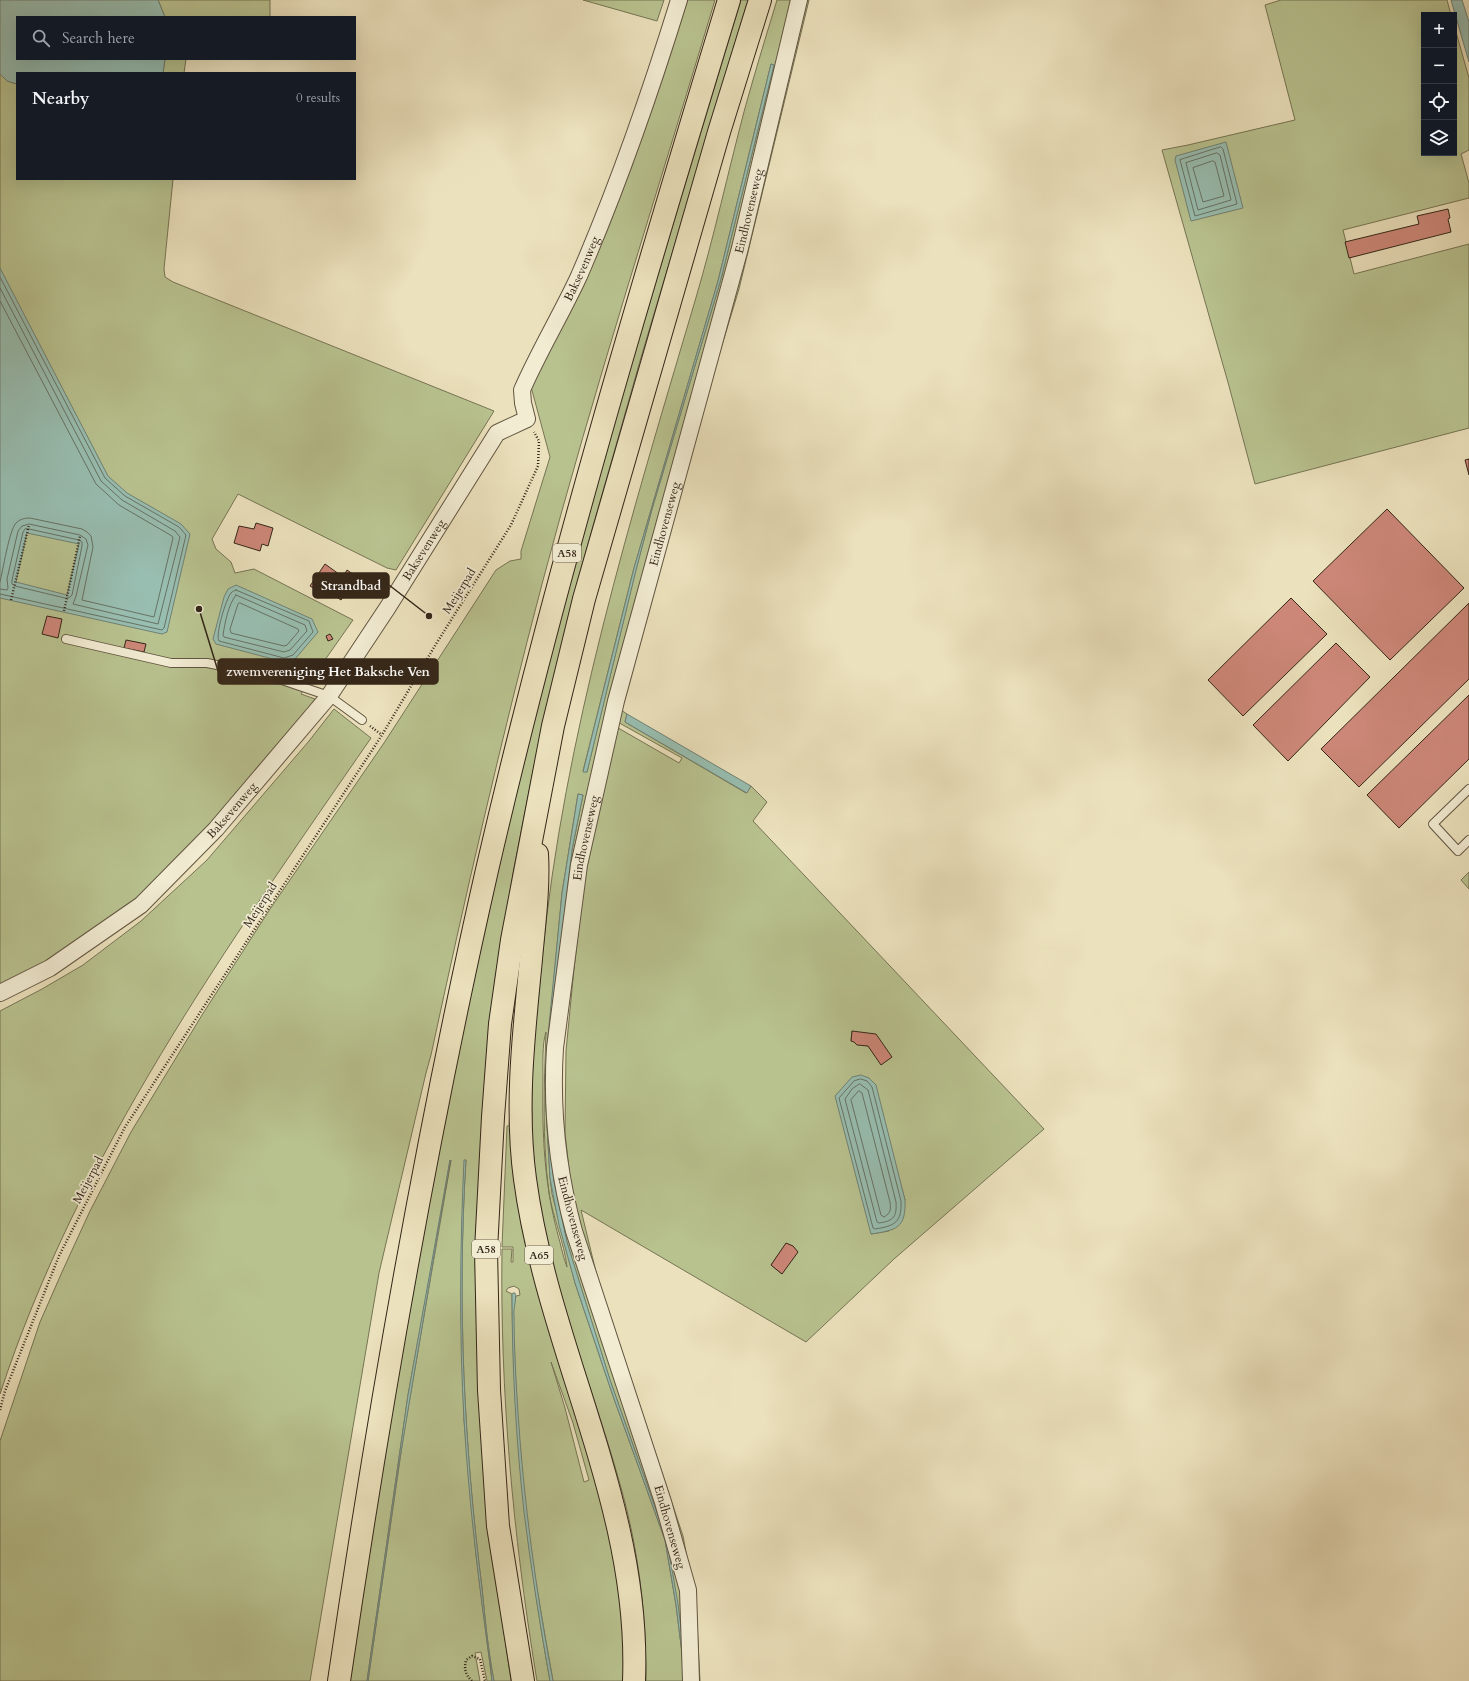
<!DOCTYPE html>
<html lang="en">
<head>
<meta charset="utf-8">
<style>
	:root { --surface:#171b24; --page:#242831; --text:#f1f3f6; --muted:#9ea1a6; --line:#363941 }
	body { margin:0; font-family:Cardo,serif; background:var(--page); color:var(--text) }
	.controls { position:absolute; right:12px; top:12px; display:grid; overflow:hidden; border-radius:0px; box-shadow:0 4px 16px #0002 }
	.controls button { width:36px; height:36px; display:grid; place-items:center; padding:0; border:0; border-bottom:1px solid var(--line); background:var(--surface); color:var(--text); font:20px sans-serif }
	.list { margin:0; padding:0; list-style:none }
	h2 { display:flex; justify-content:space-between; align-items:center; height:52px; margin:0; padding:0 16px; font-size:17px }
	h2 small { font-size:13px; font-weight:400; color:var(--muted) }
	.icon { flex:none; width:22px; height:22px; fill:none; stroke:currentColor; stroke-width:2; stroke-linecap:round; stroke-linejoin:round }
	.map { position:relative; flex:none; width:1469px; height:1681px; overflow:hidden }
	.search { position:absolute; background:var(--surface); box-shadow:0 4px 16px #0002; left:16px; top:16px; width:340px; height:44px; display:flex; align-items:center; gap:10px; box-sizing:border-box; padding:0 14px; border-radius:0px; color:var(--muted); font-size:15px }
	.panel { position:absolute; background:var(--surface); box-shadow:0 4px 16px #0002; left:16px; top:72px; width:340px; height:108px; border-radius:0px }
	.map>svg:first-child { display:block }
</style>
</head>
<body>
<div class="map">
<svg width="1469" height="1681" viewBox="0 0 1469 1681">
	<rect width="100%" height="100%" fill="#ebe1bc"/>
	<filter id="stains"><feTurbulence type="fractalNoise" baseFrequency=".005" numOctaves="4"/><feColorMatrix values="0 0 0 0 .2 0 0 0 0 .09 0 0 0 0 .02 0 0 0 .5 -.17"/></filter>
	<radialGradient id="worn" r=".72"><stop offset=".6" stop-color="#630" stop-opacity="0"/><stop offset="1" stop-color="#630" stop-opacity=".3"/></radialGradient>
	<!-- green -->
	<g fill="#b8c28f" stroke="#767454" fill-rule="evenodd">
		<polygon points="158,0 270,0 270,17 165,17"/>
		<polygon points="583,0 664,0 657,21"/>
		<path d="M685,0h30c-58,194 -121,388 -173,584 -41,156 -77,313 -111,471l-5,18 -47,200 -69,408h-310v-240l40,-119 22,-50 28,-61 41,-79 71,-117 68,-106 114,-166 112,-173 14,-9 11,-2v-8l29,-94 -20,-74z"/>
		<path d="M741,0h7l-106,354 -64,225 -45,192 -19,97 -13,77 -20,196 -4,73 15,334 19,133h-17c-6,-31 -9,-62 -12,-93 -18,-141 -25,-285 -16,-428h-1l-3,63 -1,90 3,107 12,135 16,126h-5l-6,-29 -6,1 5,28h-112l36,-249 47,-272 -43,235 -41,286h-19c46,-312 103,-623 178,-930 62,-253 140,-502 215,-751z"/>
		<path d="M777,0h19l-53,218 -92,324 -46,183 -44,306v139l118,395 6,97 -18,-121 -57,-161 -43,-137 -13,-61 -3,-26 8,-194 13,-112 11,-55 -5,-1 -16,99 -15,160 -1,54 4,71 2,16 23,89 38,113 52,144 11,65 7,56v20h-37c0,-69 -7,-130 -26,-197 -31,-111 -79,-219 -87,-335 -4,-64 2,-127 9,-190 22,-225 89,-442 153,-658 19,-64 33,-129 50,-193 10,-36 21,-72 32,-108zM771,64l3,1 -53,214 -69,230 -19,72 -46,191 -4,-1 51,-203 84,-287zM546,1032c-2,54 -4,107 3,161 4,25 15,49 18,74 -4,-10 -6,-22 -9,-32 -14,-52 -16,-102 -15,-155 0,-14 -1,-37 3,-48z"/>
		<path d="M804,0h5l-70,289 -50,165 -68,256 6,4 -2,8 121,71 5,-7 16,16 -14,19 291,308 -150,130 -88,83 -225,-132 16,66 86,260 13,69 4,76h-2v-37l-119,-424 -8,-33 -6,-54 1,-82 8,-82 11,-101 28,-143 66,38 3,-5 -68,-38zM852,1031l40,26 -11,7 -13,-18c-8,-1 -11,-4 -17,-5zM899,1178l6,22 -16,31 -18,3zM786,1244l-4,30 -11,-9z"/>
		<polygon points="1281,0 1447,0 1451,15 1424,15 1424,153 1454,153 1454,25 1469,78 1469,150 1461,154 1469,183 1469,198 1343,230 1354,274 1469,244 1469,428 1255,484 1229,386 1162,150 1188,145 1295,120 1265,5"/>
		<polygon points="165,59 186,59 184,73 163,73"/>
		<polygon points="0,74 7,81 17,84 17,179 173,179 164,269 165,277 173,282 494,411 396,570 387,568 238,494 212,539 216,549 231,562 235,573 254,569 353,620 301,694 315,699 296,725 194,845 126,908 71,948 0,989"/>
		<path d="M334,709l37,29c-143,207 -292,415 -371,656v-383l42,-22 41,-24 58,-44 66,-61 102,-119z"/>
		<polygon points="1469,872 1469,889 1461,880"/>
		<path d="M513,1068l1,42 99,415 16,156h-76c-9,-51 -18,-101 -25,-152 -9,-73 -13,-147 -15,-221l3,-12 4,-1 -1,-6 -5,-3 -6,2 -2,3 6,3c1,130 15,259 38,387h-13l-1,-6c-23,-141 -36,-283 -34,-426h10l-1,13h2v-15h-11l5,-121h2zM551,1362l22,61 16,57 -5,2 -19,-74z"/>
	</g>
	<!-- water -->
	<g fill="#98beb1" stroke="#708174" fill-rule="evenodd">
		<polygon points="0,0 158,0 165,17 17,17 17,59 165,59 163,73 17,73 17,84 7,81 0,74"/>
		<polygon points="1451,0 1462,0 1469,22 1469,62"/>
		<polygon points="771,64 774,65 721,279 652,509 636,570 587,772 583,772 634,568 718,281"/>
		<polygon points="1226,142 1243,208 1191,221 1175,160 1176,156"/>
		<path d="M0,268l108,208 19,17 54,31 9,10 -23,98 -5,2 -162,-36zM27,533l52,11 -12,51 -51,-13z"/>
		<polygon points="236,585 312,619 318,632 295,659 284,662 216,644 213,639 224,597 228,589"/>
		<polygon points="627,714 751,786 747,793 625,722"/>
		<polygon points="578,794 583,795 572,850 559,962 551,1156 554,1182 567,1242 610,1380 667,1541 678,1604 685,1662 685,1681 683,1681 683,1661 676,1605 665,1540 613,1396 575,1283 559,1225 550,1178 546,1107 548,1036 562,893"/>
		<path d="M861,1075l8,3 7,7 29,115c1,29 -9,30 -34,34l-36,-138 17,-19z"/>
		<polygon points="450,1160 399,1464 368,1681 367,1681 408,1395"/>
		<path d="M464,1160h2c-9,143 -2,286 16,428 3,31 6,62 12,93h-2l-1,-11c-12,-83 -22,-166 -27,-250 -5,-87 -4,-174 0,-260z"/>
		<path d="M513,1293h2c2,6 -2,16 -1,23 0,33 2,65 4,97 6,90 18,179 35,268h-3c-10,-56 -19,-112 -26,-169 -8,-72 -12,-145 -12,-218z"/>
	</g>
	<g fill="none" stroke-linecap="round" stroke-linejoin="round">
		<!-- shore -->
		<g stroke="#667264" stroke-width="1">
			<polygon points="1221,147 1223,149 1237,204 1195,216 1180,160"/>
			<polygon points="1217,153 1220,155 1231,200 1198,210 1186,163"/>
			<polygon points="1213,161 1215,162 1224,196 1203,202 1193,168"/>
			<polyline points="0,277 105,478 125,496 179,527 186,535 164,628 162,630 0,594"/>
			<polyline points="0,288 101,481 122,500 175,531 180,537 158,624 73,604 76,596 88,545 86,539 80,535 29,524 22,526 18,531 7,579 8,588 7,590 0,589"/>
			<path d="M0,301l96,183 23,21 53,31 1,2 -19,79 -72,-17 11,-53 -2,-11 -4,-4 -5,-3 -52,-11c-5,0 -10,1 -14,5 -7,8 -13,47 -16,59"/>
			<polygon points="29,529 79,540 82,542 82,546 72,595 69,598 65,598 15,586 12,584 12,580 23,532 25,529"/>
			<path d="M236,590l73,31 4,11 -20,23 -9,3 -65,-17c-4,-6 7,-42 12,-48 2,-2 3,-2 5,-3z"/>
			<path d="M236,595l69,30 2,6 -17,19 -6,2 -60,-15 -1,-2c2,-12 5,-30 13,-40z"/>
			<polygon points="240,603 298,629 299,631 287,645 284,646 231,633 230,629 238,604"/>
			<path d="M861,1079l6,2 5,6 29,114c1,21 -6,25 -26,28l-2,-1 -34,-130 15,-17z"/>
			<path d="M860,1084l8,6 28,112c1,14 -2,19 -17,21l-2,-1 -32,-123 7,-10z"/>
			<path d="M859,1091l3,2 28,109c1,7 1,11 -6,15l-3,-2 -30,-115z"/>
		</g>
	</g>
	<!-- building -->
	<g fill="#cd8778" stroke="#342618">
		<polygon points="1448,209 1450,218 1448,219 1451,232 1349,258 1345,242 1419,224 1417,216"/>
		<polygon points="1469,459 1469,475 1465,460"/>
		<polygon points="1387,509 1464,588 1390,660 1313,581"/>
		<polygon points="256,523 273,528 268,546 262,544 260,551 234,543 239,526 254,529"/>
		<polygon points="325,564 343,577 347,570 357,577 341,600 323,588 320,592 310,586"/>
		<polygon points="1291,598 1327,634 1243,716 1208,680"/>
		<polygon points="1469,603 1469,679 1359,787 1321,749"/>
		<polygon points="47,616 62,619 58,638 42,634"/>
		<polygon points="330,634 333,639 328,641 326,636"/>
		<polygon points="126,640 146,644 144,652 124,648"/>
		<polygon points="1336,643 1370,677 1288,761 1253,725"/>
		<polygon points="1469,695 1469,759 1399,828 1367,795"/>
		<polygon points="852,1031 876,1034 892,1057 881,1065 868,1046 857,1045 854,1042 851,1041"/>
		<polygon points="786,1243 793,1246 798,1252 782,1274 771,1265"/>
	</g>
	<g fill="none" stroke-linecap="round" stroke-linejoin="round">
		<!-- lane casing -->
		<g stroke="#625541" stroke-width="10">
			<g id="lane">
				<polyline points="66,639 171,663 207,663 267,675 329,696 362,720"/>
				<polyline points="1469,789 1433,824 1458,851 1469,840"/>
			</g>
		</g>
		<!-- street casing -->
		<g stroke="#625541" stroke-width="18">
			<g id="street">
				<path id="s1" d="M0,993l50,-25 91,-63 75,-76 113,-133 59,-89 109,-174 30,-14 -4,-16 -1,-13c17,-39 39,-75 57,-114 39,-90 71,-182 100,-276"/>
				<path id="s2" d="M691,1681l-3,-91 -25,-88 -89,-271c-16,-59 -23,-121 -19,-183l24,-183 37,-164 124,-453 59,-248"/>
			</g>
		</g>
		<!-- highway casing -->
		<g stroke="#342618" stroke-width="24">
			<g id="highway">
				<path d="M537,854c2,35 -3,70 -6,105 -7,73 -16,147 -6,220 23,172 116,324 109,502"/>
				<path d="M339,1681c40,-272 87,-543 148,-811 68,-294 154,-582 242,-870"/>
				<polyline points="523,1681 498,1526 489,1390 486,1250 493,1117 500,1024 512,940 553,726 584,599 719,132 760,0"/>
			</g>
		</g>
		<!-- path -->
		<g stroke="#342618" stroke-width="2.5" stroke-dasharray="1 2" stroke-linecap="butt">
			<polyline points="11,600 29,525"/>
			<polyline points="64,611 80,536"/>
			<polyline points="370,726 382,735"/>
			<polyline points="0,1410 5,1391 59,1256 125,1127 382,735 436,644 511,525 538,466 539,441 534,432"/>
			<path d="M472,1681c-7,-7 -8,-12 -6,-21l6,-4 8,3 5,22"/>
		</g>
		<!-- lane -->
		<use href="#lane" stroke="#f2ecd3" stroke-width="8"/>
		<!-- street -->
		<use href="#street" stroke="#f2ecd3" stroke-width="16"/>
		<!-- highway -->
		<use href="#highway" stroke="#ebe1bc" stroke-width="22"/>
	</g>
	<g text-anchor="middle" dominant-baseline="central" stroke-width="3.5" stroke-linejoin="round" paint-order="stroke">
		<!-- shield labels -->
		<g fill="#f2ecd3" stroke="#6d6150" stroke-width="1">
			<rect x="553" y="544" width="28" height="18" rx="3"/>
			<rect x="472" y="1240" width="28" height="18" rx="3"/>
			<rect x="525" y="1246" width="28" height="18" rx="3"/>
		</g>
		<g font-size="11" font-weight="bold" fill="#342618">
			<text x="567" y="553">A58</text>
			<text x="486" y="1249">A58</text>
			<text x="539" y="1255">A65</text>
		</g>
		<!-- street labels -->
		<g font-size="12" fill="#342618" stroke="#f2ecd3">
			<text stroke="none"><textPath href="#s2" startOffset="1513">Eindhovenseweg</textPath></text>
			<text stroke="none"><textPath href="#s1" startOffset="958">Baksevenweg</textPath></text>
			<text stroke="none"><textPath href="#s2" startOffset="1189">Eindhovenseweg</textPath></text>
			<text stroke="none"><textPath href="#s1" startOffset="622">Baksevenweg</textPath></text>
			<text transform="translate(459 591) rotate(-58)">Meijerpad</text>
			<text stroke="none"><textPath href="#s1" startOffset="298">Baksevenweg</textPath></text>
			<text stroke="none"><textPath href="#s2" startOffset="865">Eindhovenseweg</textPath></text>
			<text transform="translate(260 905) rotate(-57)">Meijerpad</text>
			<text transform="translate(88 1180) rotate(-62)">Meijerpad</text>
			<text transform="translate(573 1218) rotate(75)">Eindhovenseweg</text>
			<text transform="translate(670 1527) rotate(74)">Eindhovenseweg</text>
		</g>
	</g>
	<!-- callouts -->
	<path fill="none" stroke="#342618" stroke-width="1.5" d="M429 616L389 585M199 609L218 671"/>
	<g fill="#342618" stroke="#f2ecd3" stroke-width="1.5">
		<circle cx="429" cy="616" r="4"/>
		<circle cx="199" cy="609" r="4"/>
	</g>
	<g fill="#342618" stroke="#342618" stroke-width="1.5">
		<rect x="313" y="573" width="76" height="25" rx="4"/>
		<rect x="218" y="659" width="220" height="25" rx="4"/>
	</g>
	<g font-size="13" text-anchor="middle" font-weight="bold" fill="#fff">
		<text x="351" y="590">Strandbad</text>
		<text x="328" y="676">zwemvereniging Het Baksche Ven</text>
	</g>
	<rect width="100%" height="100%" filter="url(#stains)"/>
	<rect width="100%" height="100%" fill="url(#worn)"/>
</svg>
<div class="controls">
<button>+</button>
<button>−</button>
<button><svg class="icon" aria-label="locate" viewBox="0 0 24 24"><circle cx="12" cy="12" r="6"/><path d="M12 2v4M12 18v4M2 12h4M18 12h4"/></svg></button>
<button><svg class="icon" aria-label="layers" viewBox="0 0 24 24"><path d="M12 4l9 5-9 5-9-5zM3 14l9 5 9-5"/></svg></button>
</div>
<div class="search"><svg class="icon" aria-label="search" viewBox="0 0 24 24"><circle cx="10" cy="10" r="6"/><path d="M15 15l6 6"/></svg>Search here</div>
<section class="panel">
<h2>Nearby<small>0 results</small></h2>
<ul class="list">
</ul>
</section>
</div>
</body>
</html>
